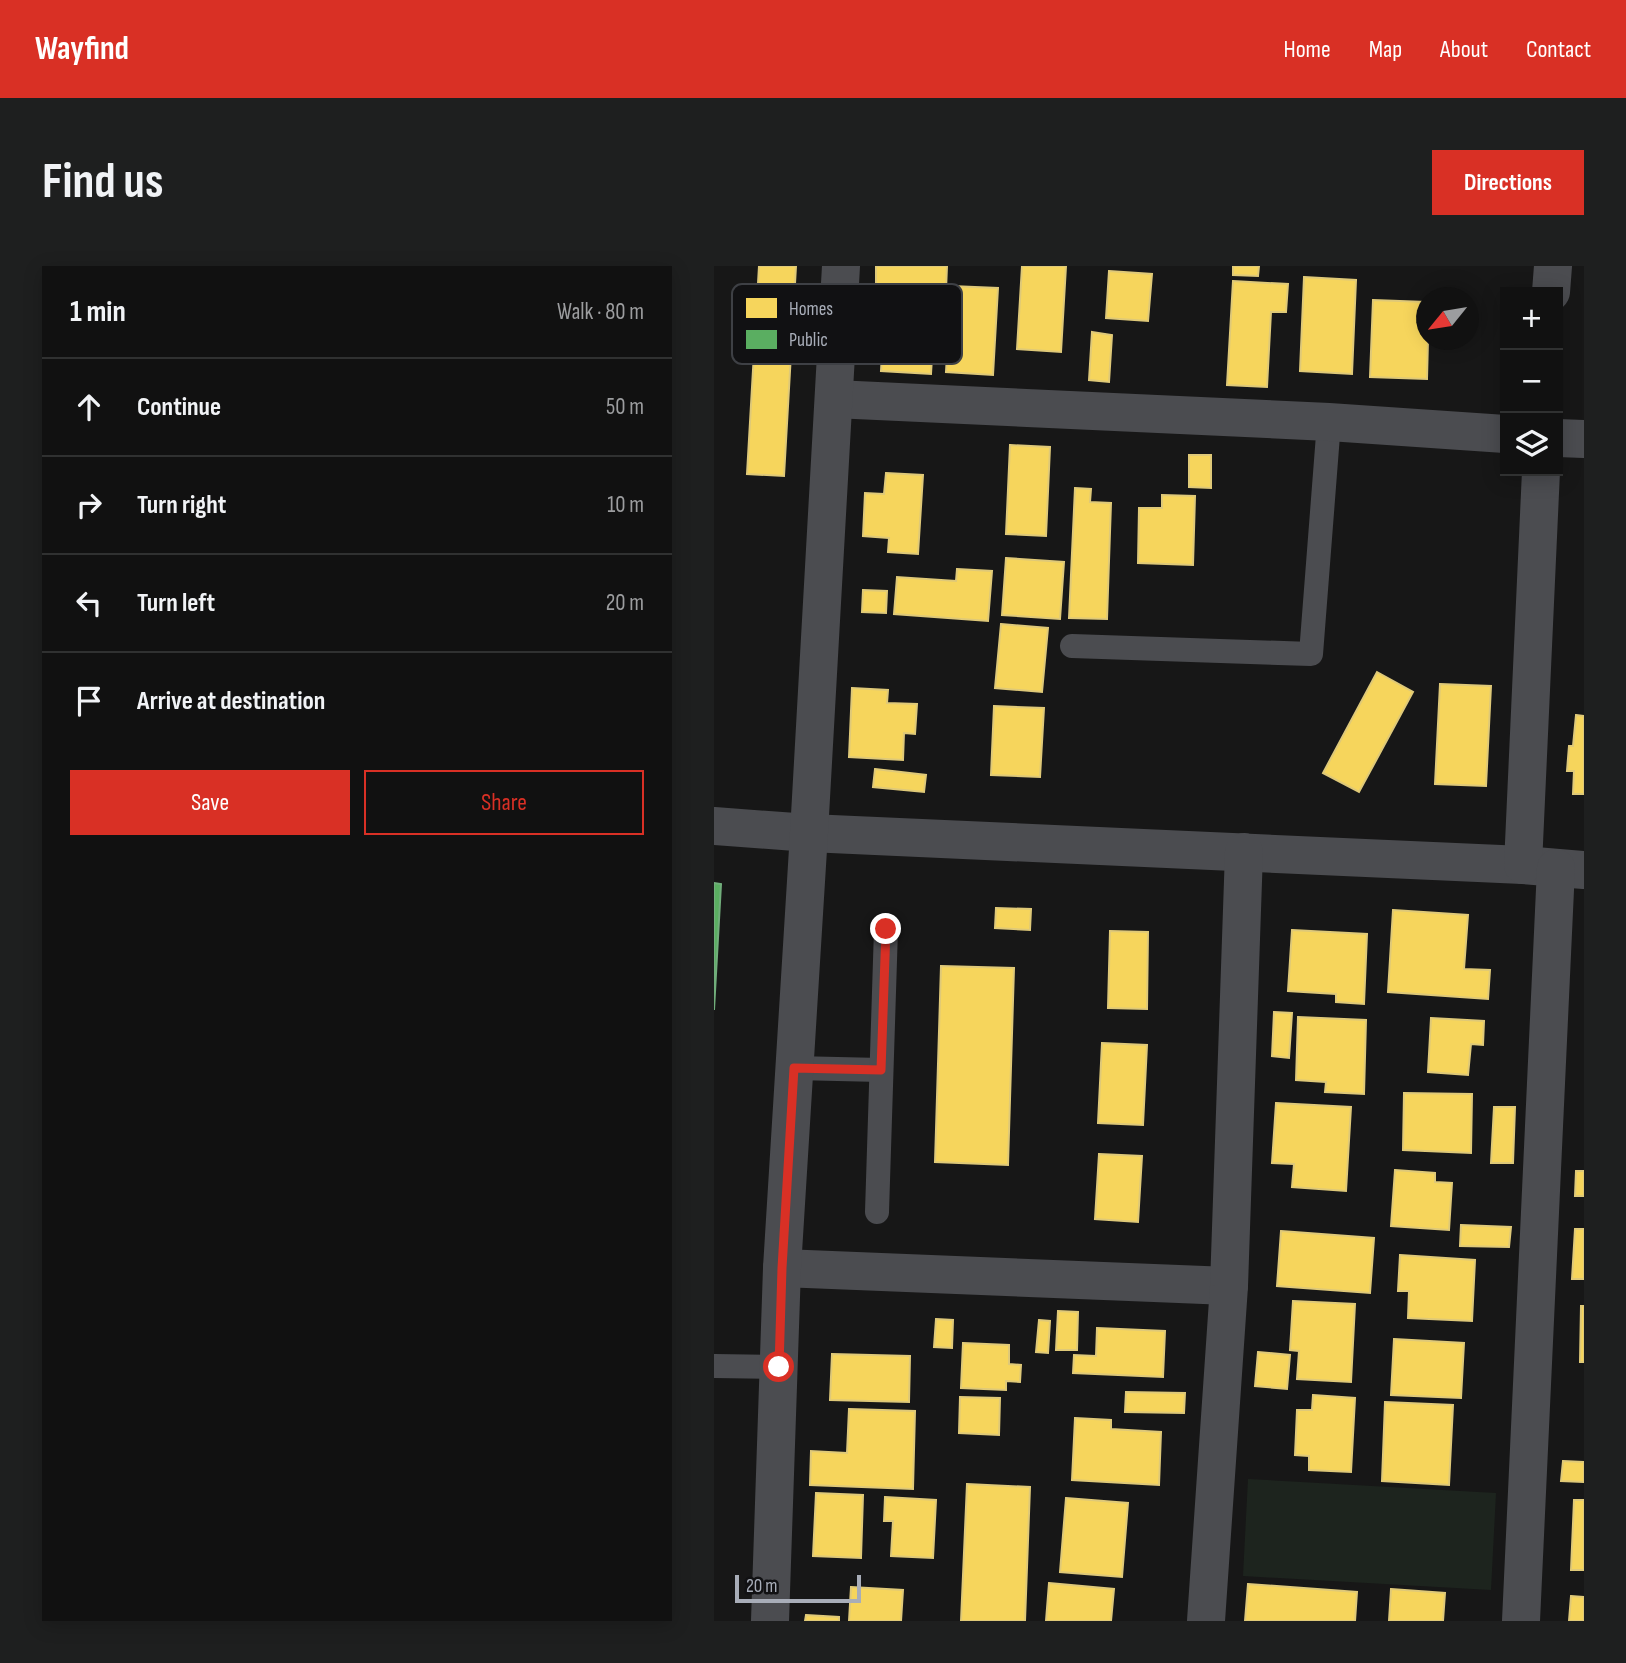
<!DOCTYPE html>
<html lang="en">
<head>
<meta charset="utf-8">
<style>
	:root { --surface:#111; --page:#1e1f1f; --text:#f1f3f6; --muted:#9c9d9f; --line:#303131; --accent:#d93025 }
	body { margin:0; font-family:"Sofia Sans Condensed",sans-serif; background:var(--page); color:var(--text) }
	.controls { position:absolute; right:21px; top:21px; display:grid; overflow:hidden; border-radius:0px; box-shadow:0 4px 18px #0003 }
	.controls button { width:63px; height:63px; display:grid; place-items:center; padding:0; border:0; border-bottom:2px solid var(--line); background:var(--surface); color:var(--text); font:35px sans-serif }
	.compass { position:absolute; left:702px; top:21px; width:63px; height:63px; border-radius:50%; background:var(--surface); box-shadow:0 4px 18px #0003; rotate:240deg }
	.scale { position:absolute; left:21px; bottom:18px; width:126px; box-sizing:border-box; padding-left:7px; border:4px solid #a8adb8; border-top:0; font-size:19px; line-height:24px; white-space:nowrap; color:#a8adb8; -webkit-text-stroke:5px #111113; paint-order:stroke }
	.stop { position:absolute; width:21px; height:21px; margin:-16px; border:5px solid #d93025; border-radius:50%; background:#fff }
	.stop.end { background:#d93025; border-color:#fff; box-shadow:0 2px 7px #0008 }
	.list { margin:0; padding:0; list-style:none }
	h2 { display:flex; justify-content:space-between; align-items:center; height:91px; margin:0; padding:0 28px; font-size:30px }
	h2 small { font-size:23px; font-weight:400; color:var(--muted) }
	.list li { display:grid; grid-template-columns:46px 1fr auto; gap:21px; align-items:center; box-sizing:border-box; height:98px; padding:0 28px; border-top:2px solid var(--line) }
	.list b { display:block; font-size:26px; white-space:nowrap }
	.list em { font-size:23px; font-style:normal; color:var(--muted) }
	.actions { display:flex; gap:14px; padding:21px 28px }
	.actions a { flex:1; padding:16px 0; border:2px solid var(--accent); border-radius:0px; text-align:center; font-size:24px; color:var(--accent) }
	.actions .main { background:var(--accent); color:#fff }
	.icon { flex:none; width:38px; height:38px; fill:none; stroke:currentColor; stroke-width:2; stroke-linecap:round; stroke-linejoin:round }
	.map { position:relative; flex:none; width:870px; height:1355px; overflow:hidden; border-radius:0px }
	header { display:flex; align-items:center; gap:42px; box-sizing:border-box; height:98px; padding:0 35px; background:var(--accent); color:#fff }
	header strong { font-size:33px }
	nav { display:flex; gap:38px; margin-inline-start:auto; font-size:24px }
	.intro { display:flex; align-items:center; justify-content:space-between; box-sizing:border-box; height:168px; padding:0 42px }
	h1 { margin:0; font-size:49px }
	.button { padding:18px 32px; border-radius:0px; background:var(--accent); color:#fff; font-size:24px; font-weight:700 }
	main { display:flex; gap:42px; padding:0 42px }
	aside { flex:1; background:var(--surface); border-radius:0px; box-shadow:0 4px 18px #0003 }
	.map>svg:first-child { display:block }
</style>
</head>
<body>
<header>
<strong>Wayfind</strong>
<nav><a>Home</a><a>Map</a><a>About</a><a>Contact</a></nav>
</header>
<div class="intro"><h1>Find us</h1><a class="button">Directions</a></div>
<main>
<aside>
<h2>1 min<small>Walk · 80 m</small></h2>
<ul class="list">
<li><svg class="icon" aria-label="ahead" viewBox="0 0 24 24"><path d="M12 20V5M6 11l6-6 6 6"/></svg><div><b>Continue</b></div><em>50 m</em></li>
<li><svg class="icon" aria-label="right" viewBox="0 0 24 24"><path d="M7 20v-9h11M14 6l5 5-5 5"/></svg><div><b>Turn right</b></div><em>10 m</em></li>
<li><svg class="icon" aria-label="left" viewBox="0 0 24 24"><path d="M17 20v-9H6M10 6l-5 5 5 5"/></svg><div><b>Turn left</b></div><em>20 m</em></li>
<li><svg class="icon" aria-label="arrive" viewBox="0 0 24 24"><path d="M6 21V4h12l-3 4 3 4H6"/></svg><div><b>Arrive at destination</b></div></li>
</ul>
<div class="actions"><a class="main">Save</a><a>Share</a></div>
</aside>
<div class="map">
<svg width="870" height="1355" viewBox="0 0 870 1355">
	<rect width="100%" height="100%" fill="#171717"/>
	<!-- green -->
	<polygon fill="#1d241e" points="534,1213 782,1227 777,1324 529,1310"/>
	<!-- homes -->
	<g fill="#f6d55c" stroke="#dfc978" stroke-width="2">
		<polygon points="45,0 82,0 70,210 33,208"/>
		<polygon points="162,0 233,0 232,24 162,22"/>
		<polygon points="308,0 352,0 347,86 303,83"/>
		<polygon points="519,0 545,0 544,10 519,9"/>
		<polygon points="395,5 438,8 434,55 392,52"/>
		<polygon points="590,11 642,14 638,108 586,105"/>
		<polygon points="519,15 574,18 572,46 557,46 553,121 513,119"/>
		<polygon points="237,20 284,22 279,109 232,106"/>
		<polygon points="659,34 712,36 712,74 714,74 713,113 656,111"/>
		<polygon points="378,66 398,69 395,116 375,114"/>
		<polygon points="169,70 219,74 217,108 167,105"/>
		<polygon points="296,179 336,181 332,270 292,268"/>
		<polygon points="475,189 497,189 497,222 475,221"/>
		<polygon points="172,207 209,209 204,288 174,286 175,272 149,270 151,227 170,228"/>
		<polygon points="361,222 377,223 376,236 397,237 393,353 355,352"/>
		<polygon points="448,229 481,230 479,299 424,297 425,242 448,242"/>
		<polygon points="292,292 350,296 346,353 288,349"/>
		<polygon points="243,303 278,305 274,355 180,348 183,311 242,315"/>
		<polygon points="149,324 173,325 172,347 148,346"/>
		<polygon points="287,358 334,362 328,426 281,422"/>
		<polygon points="663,406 699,426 645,526 609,507"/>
		<polygon points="726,418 777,420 772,520 721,518"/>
		<polygon points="138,422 174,424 173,437 203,438 201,468 190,467 189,494 135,491"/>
		<polygon points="280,440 330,442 326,511 277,509"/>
		<polygon points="862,449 870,450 870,528 859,528 860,505 853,505 855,480 859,480"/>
		<polygon points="161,503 212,509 210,526 159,521"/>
		<polygon points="282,642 317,643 316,664 281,662"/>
		<polygon points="679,644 754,649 750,703 776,704 774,733 674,726"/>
		<polygon points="578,664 653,668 650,738 622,736 622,728 574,725"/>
		<polygon points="396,665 434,666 433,743 394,742"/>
		<polygon points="227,700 300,702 294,899 221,896"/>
		<polygon points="560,746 578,747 575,792 558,790"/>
		<polygon points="584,751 652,754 650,828 611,826 612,816 582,814"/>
		<polygon points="717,752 770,755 769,779 757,778 754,809 714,806"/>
		<polygon points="388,777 433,779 429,859 384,857"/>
		<polygon points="690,827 758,828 757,887 689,884"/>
		<polygon points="562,837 637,841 632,925 578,921 580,898 558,897"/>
		<polygon points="780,841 801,841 799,897 777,897"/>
		<polygon points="385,888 428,890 424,956 381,953"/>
		<polygon points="681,904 721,907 721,916 738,917 735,964 677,960"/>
		<polygon points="862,905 870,905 870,930 861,930"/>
		<polygon points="747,959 797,961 795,981 746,980"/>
		<polygon points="861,963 870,963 870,1013 858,1013"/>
		<polygon points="567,965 660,972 656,1027 563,1020"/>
		<polygon points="686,989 761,994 758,1055 694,1052 695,1025 684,1025"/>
		<polygon points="579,1035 641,1038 637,1116 583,1113 585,1085 576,1084"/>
		<polygon points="867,1040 870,1040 870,1096 866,1096"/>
		<polygon points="344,1045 364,1046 363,1084 342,1084"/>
		<polygon points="222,1053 239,1054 238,1082 220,1081"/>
		<polygon points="325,1054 336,1055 334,1087 322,1086"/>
		<polygon points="383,1062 451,1065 449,1111 359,1107 360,1089 382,1090"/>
		<polygon points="680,1073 750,1077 747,1132 677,1129"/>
		<polygon points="249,1077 295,1079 295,1098 307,1099 306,1116 292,1115 292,1124 247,1122"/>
		<polygon points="544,1086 576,1089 573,1123 541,1120"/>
		<polygon points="118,1088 196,1090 195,1136 116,1134"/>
		<polygon points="412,1126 471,1127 470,1147 411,1146"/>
		<polygon points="599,1129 641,1132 637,1206 595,1204 595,1190 581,1189 583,1144 598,1144"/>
		<polygon points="246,1131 286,1132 285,1169 245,1167"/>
		<polygon points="671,1136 739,1139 735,1219 668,1215"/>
		<polygon points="135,1143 201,1145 199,1223 96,1219 97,1185 133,1187"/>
		<polygon points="361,1152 397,1154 397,1163 447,1166 445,1219 358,1214"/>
		<polygon points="849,1195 870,1196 870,1216 847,1215"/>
		<polygon points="253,1218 316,1221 311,1355 247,1355"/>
		<polygon points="102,1227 149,1229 147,1292 99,1290"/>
		<polygon points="171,1231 222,1234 219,1292 177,1290 179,1255 170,1255"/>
		<polygon points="352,1232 414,1237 408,1311 346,1306"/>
		<polygon points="860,1234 870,1234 870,1304 857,1304"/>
		<polygon points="335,1317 400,1323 397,1355 332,1355"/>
		<polygon points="534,1318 643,1326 641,1355 531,1355"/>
		<polygon points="137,1321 189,1324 187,1355 135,1355"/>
		<polygon points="677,1323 731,1327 729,1355 675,1355"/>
		<polygon points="857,1330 870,1331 870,1355 855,1355"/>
		<polygon points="92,1349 125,1351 125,1355 91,1355"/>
	</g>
	<!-- public -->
	<polygon fill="#5aae61" stroke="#71ae7b" stroke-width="2" points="0,617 7,618 0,744"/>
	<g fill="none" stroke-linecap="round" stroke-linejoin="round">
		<!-- lane -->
		<g stroke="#4b4c50" stroke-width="24">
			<polyline points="358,380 597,388 615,156"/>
			<polyline points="80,802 167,804"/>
			<polyline points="163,946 172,663"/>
			<polyline points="0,1100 65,1101"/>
		</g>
		<!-- street -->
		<g stroke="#4b4c50" stroke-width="38">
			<polyline points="837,26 839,0"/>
			<polyline points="120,133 615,156 791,168"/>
			<polyline points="844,172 870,173"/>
			<polyline points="0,560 95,567 809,599 870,604"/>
			<polyline points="809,599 827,205"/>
			<polyline points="68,1002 515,1020"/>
			<polyline points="56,1355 68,1002 95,567 127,0"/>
			<polyline points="492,1355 515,1020 530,586"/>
			<polyline points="807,1355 842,602"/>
		</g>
	</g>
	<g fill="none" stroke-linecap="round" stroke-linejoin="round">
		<!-- route -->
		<polyline stroke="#d93025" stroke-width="9" points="65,1101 68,1002 80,802 167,804 172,663"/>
	</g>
	<!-- legend -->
	<rect x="18" y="18" width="230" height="80" rx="10" fill="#111113" stroke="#3e4045" stroke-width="2"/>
	<rect x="32" y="32" width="31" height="20" fill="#f6d55c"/>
	<rect x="32" y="64" width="31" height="19" fill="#5aae61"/>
	<g font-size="19" fill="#a8adb8">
		<text x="75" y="49">Homes</text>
		<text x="75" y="80">Public</text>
	</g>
</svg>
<div class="controls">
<button>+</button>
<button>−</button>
<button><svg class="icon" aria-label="layers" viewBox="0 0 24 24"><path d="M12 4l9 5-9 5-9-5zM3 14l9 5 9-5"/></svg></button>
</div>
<svg class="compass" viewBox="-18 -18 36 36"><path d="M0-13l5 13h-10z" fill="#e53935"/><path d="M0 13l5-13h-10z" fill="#9c9d9f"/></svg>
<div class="scale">20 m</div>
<div class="stop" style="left:65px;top:1101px"></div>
<div class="stop end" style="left:172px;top:663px"></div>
</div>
</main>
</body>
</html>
